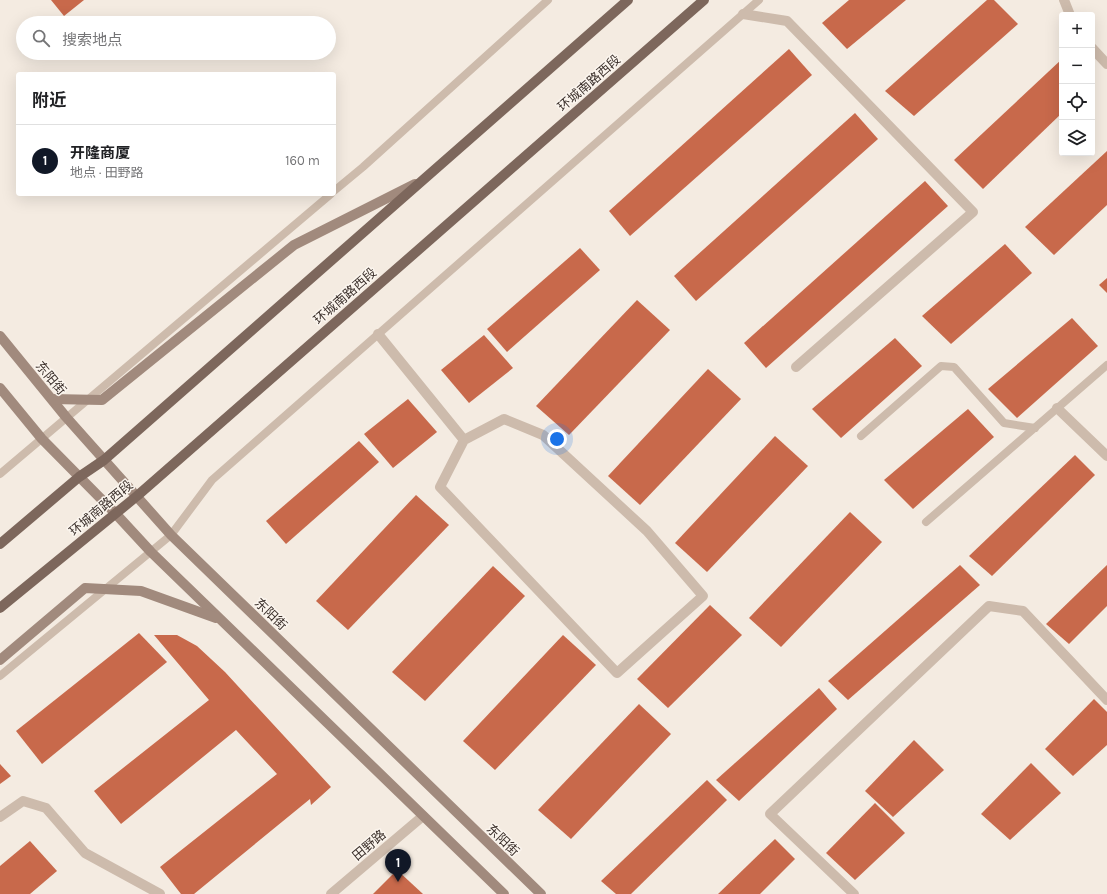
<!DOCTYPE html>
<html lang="zh">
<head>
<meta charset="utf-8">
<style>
	:root { --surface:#fff; --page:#f6f6f6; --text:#202124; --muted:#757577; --line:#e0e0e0; --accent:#111827 }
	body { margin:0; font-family:Karla,"Noto Sans SC",sans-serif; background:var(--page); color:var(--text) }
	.controls { position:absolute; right:12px; top:12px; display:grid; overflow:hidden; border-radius:4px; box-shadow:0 4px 16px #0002 }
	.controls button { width:36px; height:36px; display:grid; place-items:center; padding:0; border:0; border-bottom:1px solid var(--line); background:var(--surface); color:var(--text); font:20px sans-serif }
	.you { position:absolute; left:557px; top:439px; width:14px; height:14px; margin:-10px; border:3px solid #fff; border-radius:50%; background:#1a73e8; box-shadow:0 0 0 6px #1a73e833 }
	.badge { display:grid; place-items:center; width:26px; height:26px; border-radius:50%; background:var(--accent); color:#fff; font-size:13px; font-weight:700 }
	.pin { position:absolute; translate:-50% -33px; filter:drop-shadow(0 1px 2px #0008) }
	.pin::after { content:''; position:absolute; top:21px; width:14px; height:12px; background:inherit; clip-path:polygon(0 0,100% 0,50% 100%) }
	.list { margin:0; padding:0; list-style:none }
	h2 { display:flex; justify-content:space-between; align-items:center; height:52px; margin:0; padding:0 16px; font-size:17px }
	h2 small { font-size:13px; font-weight:400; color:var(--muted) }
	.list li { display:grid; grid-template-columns:26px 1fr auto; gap:12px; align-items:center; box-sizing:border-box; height:72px; padding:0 16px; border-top:1px solid var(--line) }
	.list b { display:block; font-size:15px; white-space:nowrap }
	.list p { margin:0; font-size:13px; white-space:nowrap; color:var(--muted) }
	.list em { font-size:13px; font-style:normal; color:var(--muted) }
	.icon { flex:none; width:22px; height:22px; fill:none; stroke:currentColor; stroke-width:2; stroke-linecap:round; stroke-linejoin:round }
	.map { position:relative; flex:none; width:1107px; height:894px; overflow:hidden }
	.search { position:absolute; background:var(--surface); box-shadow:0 4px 16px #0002; left:16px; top:16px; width:320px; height:44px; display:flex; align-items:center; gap:10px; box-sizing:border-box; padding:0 14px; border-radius:22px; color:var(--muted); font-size:15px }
	.panel { position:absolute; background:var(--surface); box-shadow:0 4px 16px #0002; left:16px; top:72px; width:320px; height:124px; border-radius:4px }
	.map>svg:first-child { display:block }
</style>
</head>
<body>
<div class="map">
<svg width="1107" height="894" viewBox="0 0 1107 894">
	<rect width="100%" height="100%" fill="#f4ebe1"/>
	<!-- building -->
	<g fill="#c8694b">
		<polygon points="51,0 84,0 64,16"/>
		<polygon points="849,0 906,0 847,49 822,23"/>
		<polygon points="987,0 994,0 1018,24 914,116 885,91"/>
		<polygon points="789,49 812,75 630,236 609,211"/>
		<polygon points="1062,59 1062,113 983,189 954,160"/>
		<polygon points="855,113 878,139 696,301 674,276"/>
		<polygon points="1107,151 1107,205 1054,255 1025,227"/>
		<polygon points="925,181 948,206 766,368 744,343"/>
		<polygon points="1005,244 1032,273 951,344 922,316"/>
		<polygon points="580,248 600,270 507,352 487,329"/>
		<polygon points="1107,278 1107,293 1099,285"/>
		<polygon points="637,300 670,330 569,435 536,406"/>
		<polygon points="1072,318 1098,346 1017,418 988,389"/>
		<polygon points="484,335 513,368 469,403 441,370"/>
		<polygon points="895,338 922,366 841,438 812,409"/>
		<polygon points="708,369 741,399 640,505 608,476"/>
		<polygon points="408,399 437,432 393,468 364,434"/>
		<polygon points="968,409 994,437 913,509 884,480"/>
		<polygon points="775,436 808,466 707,572 675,543"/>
		<polygon points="359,441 379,462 286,544 266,521"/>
		<polygon points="1075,455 1095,475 992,576 969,556"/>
		<polygon points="416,495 449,525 348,630 316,601"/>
		<polygon points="850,512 882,542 781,647 749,618"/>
		<polygon points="960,565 980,585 848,700 828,681"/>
		<polygon points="1107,565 1107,606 1069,644 1046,624"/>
		<polygon points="493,566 525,596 425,701 392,672"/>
		<polygon points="710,605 742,635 668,708 637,679"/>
		<polygon points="139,633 167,662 42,764 16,731"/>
		<polygon points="154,635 177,635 197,646 225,672 331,787 311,805 310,799 194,894 181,894 160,867 277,774 236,730 121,824 94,791 209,700"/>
		<polygon points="563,635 596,665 495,770 463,741"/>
		<polygon points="819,688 837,709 739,801 716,780"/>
		<polygon points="1094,699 1107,712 1107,745 1073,776 1045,749"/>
		<polygon points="639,704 671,734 571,839 538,810"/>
		<polygon points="914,740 944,770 893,817 865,791"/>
		<polygon points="1031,763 1061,793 1010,840 981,814"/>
		<polygon points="0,764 11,776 0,784"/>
		<polygon points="707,780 727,800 631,894 616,894 601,881"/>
		<polygon points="875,803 905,833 855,880 826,853"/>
		<polygon points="775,839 795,859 760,894 718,894"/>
		<polygon points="30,841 57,871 30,894 0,894 0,866"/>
		<polygon points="397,870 423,894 373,894"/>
	</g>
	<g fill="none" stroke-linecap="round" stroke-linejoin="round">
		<!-- service -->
		<g stroke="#cdbbac" stroke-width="8">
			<polyline points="334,191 363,167 548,0"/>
			<polyline points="861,436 941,366 954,367 1004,423 1035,428"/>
			<polyline points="0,474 331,194"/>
			<polyline points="926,522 1107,365"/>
			<polyline points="0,676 171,535 212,480 759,0"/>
		</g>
		<!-- minor -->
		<g stroke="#cdbbac" stroke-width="10">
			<polyline points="1064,0 1070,15"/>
			<polyline points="743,14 787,21 973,212 796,367"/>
			<polyline points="1092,48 1107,64"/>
			<polyline points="378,334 464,440 440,487 617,673 703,596 647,531 543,435 504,419 464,440"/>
			<polyline points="0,817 23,801 46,808 85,853 160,894"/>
			<polyline points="331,894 423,816"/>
			<polyline points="854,894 770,814 989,606 1023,611 1107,700"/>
		</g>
		<!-- tertiary -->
		<polyline stroke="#cdbbac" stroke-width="10" points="1057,408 1107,456"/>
		<!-- secondary -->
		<g stroke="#a18a7d" stroke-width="10">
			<polyline points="0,336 66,417 171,535 541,894"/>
			<polyline points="0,388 42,439 115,513 151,552 504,894"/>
			<polyline points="52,399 102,400 294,245 415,184"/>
			<polyline points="0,660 85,588 141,591 216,618"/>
		</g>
		<!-- primary -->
		<g stroke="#7d675c" stroke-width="10">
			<polyline points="0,544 79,477 104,460 628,0"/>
			<polyline points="0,608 137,496 704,0"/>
		</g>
	</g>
	<g text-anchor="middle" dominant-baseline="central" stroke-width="3" stroke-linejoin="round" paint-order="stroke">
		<!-- street labels -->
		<g font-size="13" fill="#3b302b" stroke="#fbf5ee">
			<text transform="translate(589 83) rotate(-41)">环城南路西段</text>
			<text transform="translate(345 296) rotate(-41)">环城南路西段</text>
			<text transform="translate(51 378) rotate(50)">东阳街</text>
			<text transform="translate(101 508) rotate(-40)">环城南路西段</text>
			<text transform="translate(271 614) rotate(44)">东阳街</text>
			<text transform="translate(503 840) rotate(44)">东阳街</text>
			<text transform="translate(369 845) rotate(-40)">田野路</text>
		</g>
	</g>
</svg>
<div class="controls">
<button>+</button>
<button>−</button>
<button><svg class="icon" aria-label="locate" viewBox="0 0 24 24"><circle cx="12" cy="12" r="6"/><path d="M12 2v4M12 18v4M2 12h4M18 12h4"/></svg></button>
<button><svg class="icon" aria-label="layers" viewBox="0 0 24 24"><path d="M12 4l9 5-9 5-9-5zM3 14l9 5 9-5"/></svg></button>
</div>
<div class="you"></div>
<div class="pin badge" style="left:398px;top:882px">1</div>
<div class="search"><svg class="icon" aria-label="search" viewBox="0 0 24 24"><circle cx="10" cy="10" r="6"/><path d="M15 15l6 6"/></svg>搜索地点</div>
<section class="panel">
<h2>附近<small></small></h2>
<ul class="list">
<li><span class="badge">1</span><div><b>开隆商厦</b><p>地点 · 田野路</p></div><em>160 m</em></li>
</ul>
</section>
</div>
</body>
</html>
